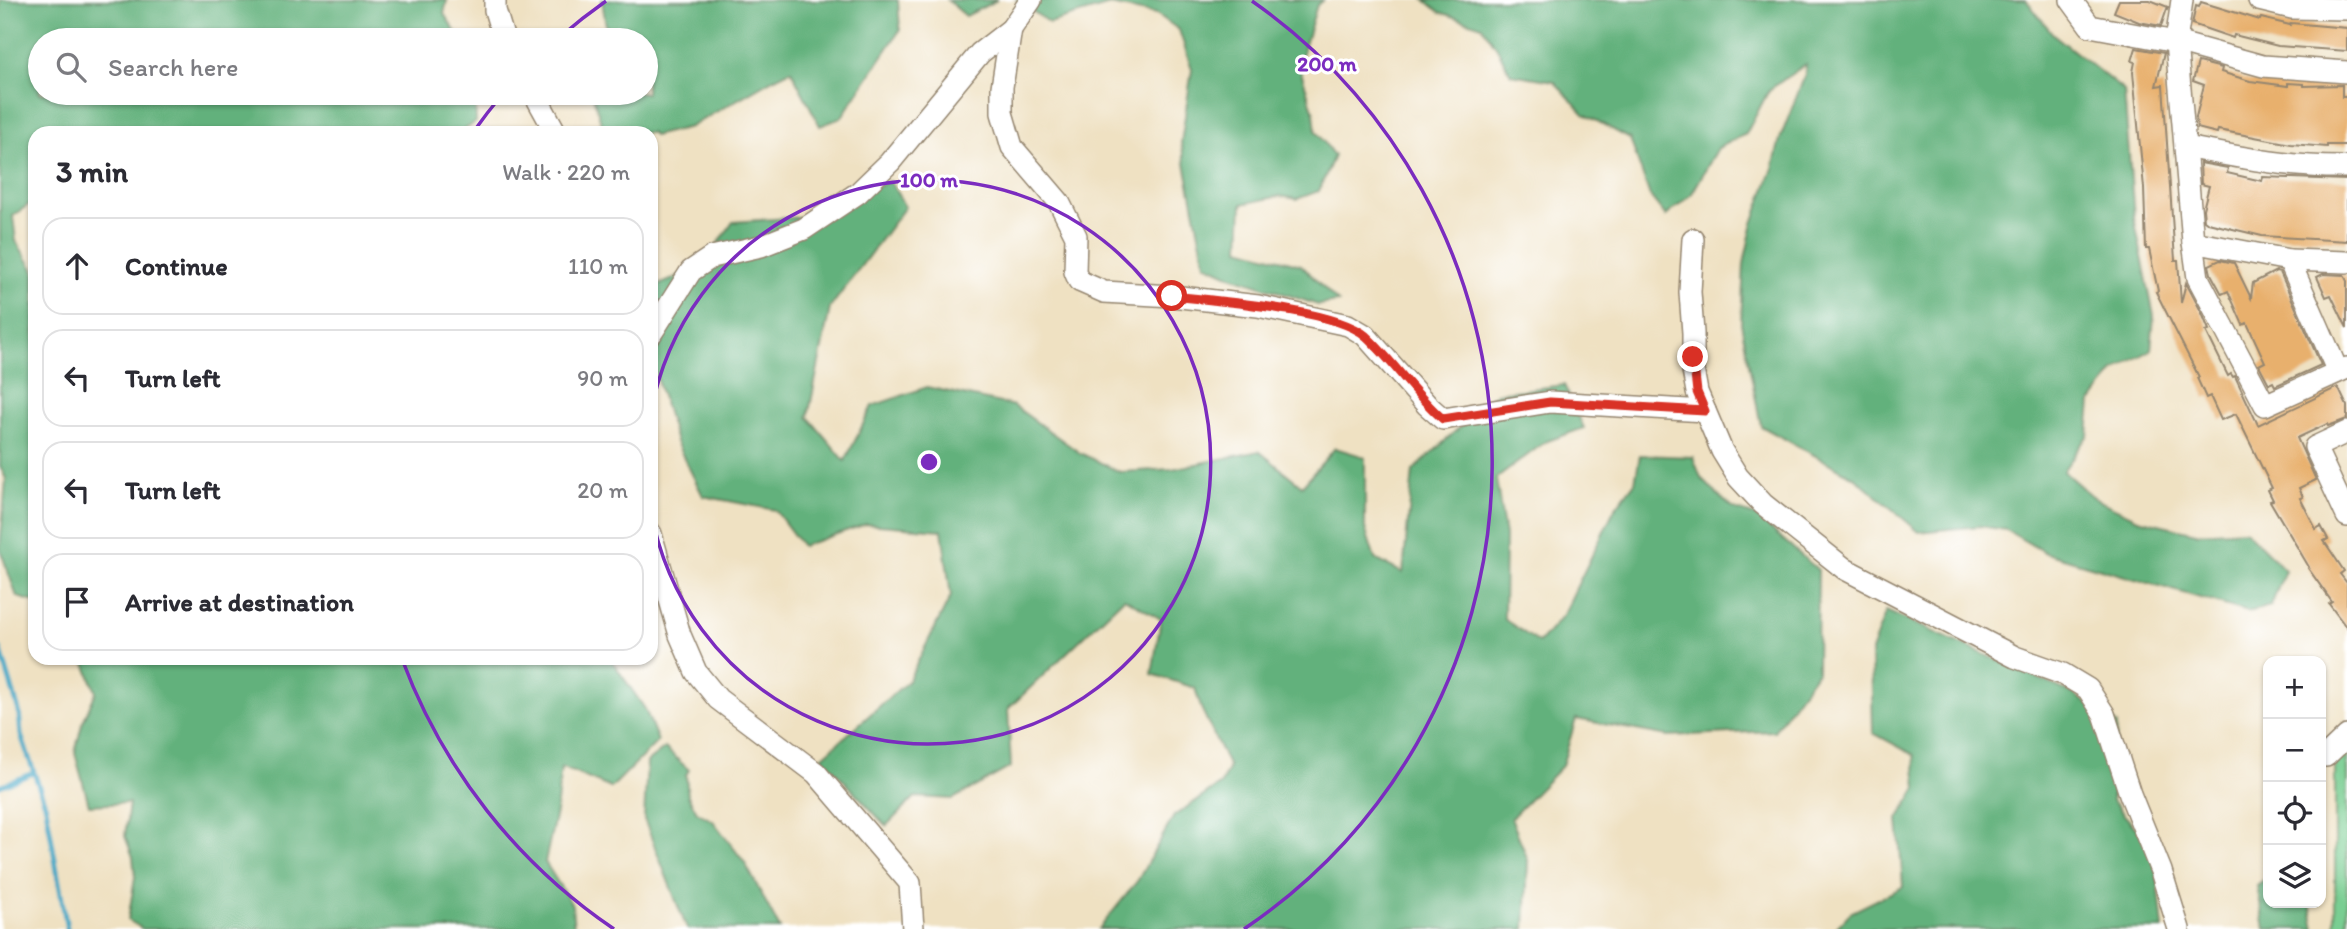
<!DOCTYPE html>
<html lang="en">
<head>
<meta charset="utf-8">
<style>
	:root { --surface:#fff; --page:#f7f7f7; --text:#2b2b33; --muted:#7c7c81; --line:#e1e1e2 }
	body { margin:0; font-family:Itim,sans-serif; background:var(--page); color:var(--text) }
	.controls { position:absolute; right:21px; bottom:21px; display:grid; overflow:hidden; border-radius:14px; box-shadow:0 2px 5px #0004 }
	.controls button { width:63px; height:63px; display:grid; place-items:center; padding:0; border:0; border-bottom:2px solid var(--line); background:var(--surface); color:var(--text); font:35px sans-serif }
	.stop { position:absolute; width:21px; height:21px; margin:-16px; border:5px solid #d93025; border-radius:50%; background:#fff }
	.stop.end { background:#d93025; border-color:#fff; box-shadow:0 2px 7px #0008 }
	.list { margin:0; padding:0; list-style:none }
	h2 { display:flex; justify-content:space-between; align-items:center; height:91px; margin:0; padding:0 28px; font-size:30px }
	h2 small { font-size:23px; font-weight:400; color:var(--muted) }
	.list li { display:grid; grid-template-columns:46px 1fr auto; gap:21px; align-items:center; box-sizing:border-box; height:98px; margin:0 14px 14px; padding:0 14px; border:2px solid var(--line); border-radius:21px }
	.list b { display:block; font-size:26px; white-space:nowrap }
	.list em { font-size:23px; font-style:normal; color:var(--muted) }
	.icon { flex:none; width:38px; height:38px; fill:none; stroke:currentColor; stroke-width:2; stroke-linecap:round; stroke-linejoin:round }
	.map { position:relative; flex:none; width:2347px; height:929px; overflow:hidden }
	.search { position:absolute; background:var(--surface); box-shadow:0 2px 5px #0004; left:28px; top:28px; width:630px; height:77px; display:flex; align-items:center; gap:18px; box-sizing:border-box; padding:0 24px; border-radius:38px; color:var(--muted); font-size:26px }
	.panel { position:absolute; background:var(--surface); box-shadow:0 2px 5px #0004; left:28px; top:126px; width:630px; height:539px; border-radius:21px }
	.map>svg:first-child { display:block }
</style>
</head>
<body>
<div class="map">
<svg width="2347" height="929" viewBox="0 0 2347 929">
	<rect width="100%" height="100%" fill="#fff"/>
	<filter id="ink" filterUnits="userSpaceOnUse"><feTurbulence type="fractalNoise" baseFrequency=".0143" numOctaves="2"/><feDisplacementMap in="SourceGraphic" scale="14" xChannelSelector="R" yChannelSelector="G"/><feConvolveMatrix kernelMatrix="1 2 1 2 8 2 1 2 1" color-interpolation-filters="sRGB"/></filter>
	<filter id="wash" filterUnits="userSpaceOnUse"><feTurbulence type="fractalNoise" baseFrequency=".00686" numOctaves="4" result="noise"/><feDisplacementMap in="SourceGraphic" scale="28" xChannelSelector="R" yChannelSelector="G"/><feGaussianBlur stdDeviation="1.57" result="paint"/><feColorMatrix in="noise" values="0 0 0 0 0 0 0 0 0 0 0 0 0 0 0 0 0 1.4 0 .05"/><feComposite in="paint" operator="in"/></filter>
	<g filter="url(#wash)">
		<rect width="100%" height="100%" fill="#efe1c2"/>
		<!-- green -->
		<polygon fill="#79ce92" stroke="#5a7c58" stroke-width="2" points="2347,748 2347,929 2335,929 2335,759"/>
		<!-- forest -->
		<g fill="#62b17c" stroke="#4e6e4d" stroke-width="2">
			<polygon points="0,0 447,0 444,14 461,40 40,40 40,93 475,93 476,122 459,133 35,133 35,200 13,216 16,241 35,272 35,602 17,597 0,549 6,479 0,466"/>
			<polygon points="602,0 898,0 900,30 841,118 820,126 791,70 773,79 690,127 653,136 651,133 604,132 592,93 646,93 646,40 608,40"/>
			<polygon points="947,0 997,0 966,16"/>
			<polygon points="1017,0 1323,0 1317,5 1299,65 1314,113 1316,131 1334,156 1319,191 1297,199 1280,196 1242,204 1240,248 1301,265 1338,302 1318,305 1231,276 1205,264 1181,143 1192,69 1179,30 1157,14 1110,5 1049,23"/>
			<polygon points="1425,0 2026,0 2053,34 2124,91 2134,217 2154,316 2151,350 2114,371 2091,403 2088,435 2063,471 2095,499 2138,519 2196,533 2245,530 2285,570 2271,606 2248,612 2046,553 2006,530 1980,526 1919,532 1856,478 1761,426 1741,323 1744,264 1752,226 1773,168 1780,139 1805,75 1806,64 1769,90 1746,134 1718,148 1691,195 1666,216 1650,196 1630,139 1584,114 1554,81 1511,74 1497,48 1482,26 1440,12"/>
			<polygon points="890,181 905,207 830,308 808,417 845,461 872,406 927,387 1014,406 1080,453 1120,472 1172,469 1259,451 1302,486 1335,448 1365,457 1365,528 1375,559 1403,573 1413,471 1496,393 1564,385 1584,428 1545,442 1496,479 1505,536 1504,619 1539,643 1563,615 1614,510 1635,482 1640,455 1693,457 1701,478 1720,497 1734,509 1756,516 1818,570 1817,672 1774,731 1668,736 1576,719 1562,766 1511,818 1528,860 1525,929 1099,929 1138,880 1174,816 1221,784 1229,767 1201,708 1195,688 1152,674 1161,619 1124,598 1008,709 1011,767 953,799 915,797 886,826 822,757 908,681 951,596 942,530 866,524 802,546 775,510 703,496 676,442 651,360 651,291 654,287 702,267 733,222 802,217"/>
			<polygon points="1886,611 2074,694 2117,725 2112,801 2155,850 2163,929 1835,929 1850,913 1903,887 1898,819 1917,788 1914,755 1873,733 1871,651"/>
			<polygon points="83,658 249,658 262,662 279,658 610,658 645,709 658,741 611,788 561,767 556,812 545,862 572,905 574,929 143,929 128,920 135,877 133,857 125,836 129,803 89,805 75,753 82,724 96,692"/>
			<polygon points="665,748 689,770 686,775 688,796 697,812 713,821 745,863 780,929 687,929 644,819 647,762"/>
			<polygon points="2268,878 2268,903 2310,903 2315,929 2265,929 2257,886"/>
		</g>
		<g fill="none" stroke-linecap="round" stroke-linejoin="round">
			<!-- stream -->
			<g stroke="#46a7c5" stroke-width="5">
				<polyline points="0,648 19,711 21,735 46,807 67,929"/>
				<polyline points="0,786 33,773"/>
			</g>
		</g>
		<g id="blocks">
			<!-- building -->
			<g fill="#e8b06d">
				<polygon points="2119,0 2150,0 2168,7 2167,9 2161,26 2139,22 2114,12"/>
				<polygon points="2201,2 2260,20 2261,18 2290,25 2291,23 2347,28 2347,51 2278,46 2234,35 2233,38 2192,24 2196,6 2199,7"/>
				<polygon points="2136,48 2164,53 2156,86 2163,85 2175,260 2178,260 2181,303 2186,283 2202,313 2209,330 2206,331 2228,376 2231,374 2233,377 2235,376 2258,425 2338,387 2347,406 2347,419 2328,426 2327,424 2297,438 2316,480 2299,488 2303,497 2300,498 2316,529 2321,526 2328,539 2324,541 2344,571 2340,574 2347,583 2347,628 2329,604 2332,602 2308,568 2309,567 2270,501 2273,500 2268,490 2272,488 2236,414 2221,420 2210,396 2206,398 2197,378 2199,377 2156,292 2158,291 2149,249 2146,249 2144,188 2133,72 2135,62 2132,61"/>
				<polygon points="2198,62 2222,68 2221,72 2250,81 2288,86 2288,83 2304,84 2304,86 2342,85 2342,97 2347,97 2347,145 2327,145 2327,147 2291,144 2218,130 2217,133 2197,128 2196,117 2204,85 2193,81"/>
				<polygon points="2200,163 2228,168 2227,173 2262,181 2263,177 2347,180 2347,241 2262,236 2208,223 2204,220 2203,209 2209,186 2201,184"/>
				<polygon points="2220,260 2234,263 2251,298 2253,283 2276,271 2280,272 2321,365 2275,386 2273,382 2269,384 2259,365 2265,362 2247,323 2243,325 2228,291 2222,294 2211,274 2209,265"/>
				<polygon points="2323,274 2344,275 2347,281 2347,328 2331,295 2326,297 2317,277"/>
			</g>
		</g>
	</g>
	<g filter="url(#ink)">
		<use href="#blocks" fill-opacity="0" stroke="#958670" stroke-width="2"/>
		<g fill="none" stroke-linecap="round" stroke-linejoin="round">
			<!-- minor casing -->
			<g stroke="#958670" stroke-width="24">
				<g id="minor">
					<polyline points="495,0 495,10 504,40"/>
					<polyline points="2071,0 2090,26 2176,42 2263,66 2347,72"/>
					<path d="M2182,0l-6,42 9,105c53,10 107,21 162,20"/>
					<polyline points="2259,0 2292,8 2347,9"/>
					<polyline points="1011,29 1002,87 1002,113 1012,147 1059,202 1076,236 1075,272 1079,281 1104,292 1172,296 1258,306 1348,325 1365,335 1427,405 1443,419 1550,402 1705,411"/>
					<polyline points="534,93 556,133"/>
					<polyline points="2185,147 2193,242"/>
					<polyline points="1693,239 1690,292 1693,333 1693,370 1697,392 1722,451 1738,477 1763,504 1845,569 2015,657 2063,674 2088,689 2104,714 2130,794 2161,871 2179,929"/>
					<polyline points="2289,260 2347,262"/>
					<polyline points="651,334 691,271 712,257 761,246 804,229 858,193 890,162 980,53 1011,29 1031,0"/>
					<polyline points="2338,372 2289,260 2193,242 2198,278 2265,405 2338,372 2347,368"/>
					<polyline points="2347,432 2315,447 2347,516"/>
					<polyline points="651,534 680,635 696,672 718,699 816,773 910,883 913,929"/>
					<polyline points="2326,756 2347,736"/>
				</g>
			</g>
			<!-- minor -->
			<use href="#minor" stroke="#fff" stroke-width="21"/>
		</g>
	</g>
	<g fill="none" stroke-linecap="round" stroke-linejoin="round" filter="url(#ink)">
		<!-- route -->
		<path stroke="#d93025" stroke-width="9" d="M1172,296c44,5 163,13 194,40 28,26 48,58 77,83l107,-17 155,9 -8,-19 -4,-35"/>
	</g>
	<!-- distance rings -->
	<g fill="none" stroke="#7b2cbf" stroke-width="3.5">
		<path d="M651 413A282 282 0 1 1 651 511"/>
		<path d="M614 929A563 563 0 0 1 402 659M474 131A563 563 0 0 1 501 96M560 37A563 563 0 0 1 606 1M1252 1A563 563 0 0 1 1244 929"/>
	</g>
	<circle cx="929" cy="462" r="10" fill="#7b2cbf" stroke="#fff" stroke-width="3.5"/>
	<g font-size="21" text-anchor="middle" font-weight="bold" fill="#7b2cbf" stroke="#fff" stroke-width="6" stroke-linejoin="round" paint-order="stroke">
		<text x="1327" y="71">200 m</text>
		<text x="929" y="187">100 m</text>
	</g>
</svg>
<div class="controls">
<button>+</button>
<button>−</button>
<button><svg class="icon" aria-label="locate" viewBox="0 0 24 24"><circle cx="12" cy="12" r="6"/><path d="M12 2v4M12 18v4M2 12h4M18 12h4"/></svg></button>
<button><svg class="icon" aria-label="layers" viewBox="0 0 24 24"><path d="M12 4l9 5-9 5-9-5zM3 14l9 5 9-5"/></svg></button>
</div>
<div class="stop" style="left:1172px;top:296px"></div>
<div class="stop end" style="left:1693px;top:357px"></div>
<div class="search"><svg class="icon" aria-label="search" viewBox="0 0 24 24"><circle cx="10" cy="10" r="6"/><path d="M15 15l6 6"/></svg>Search here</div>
<section class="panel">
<h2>3 min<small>Walk · 220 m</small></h2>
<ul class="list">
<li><svg class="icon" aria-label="ahead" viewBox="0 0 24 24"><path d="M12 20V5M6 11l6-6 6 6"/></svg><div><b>Continue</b></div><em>110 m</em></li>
<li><svg class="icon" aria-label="left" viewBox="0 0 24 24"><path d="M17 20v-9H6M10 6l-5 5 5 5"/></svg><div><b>Turn left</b></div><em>90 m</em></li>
<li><svg class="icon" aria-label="left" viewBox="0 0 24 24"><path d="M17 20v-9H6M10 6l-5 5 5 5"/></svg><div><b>Turn left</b></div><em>20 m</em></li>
<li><svg class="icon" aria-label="arrive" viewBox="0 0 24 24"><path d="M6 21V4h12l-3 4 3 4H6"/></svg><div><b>Arrive at destination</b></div></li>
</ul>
</section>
</div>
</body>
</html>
